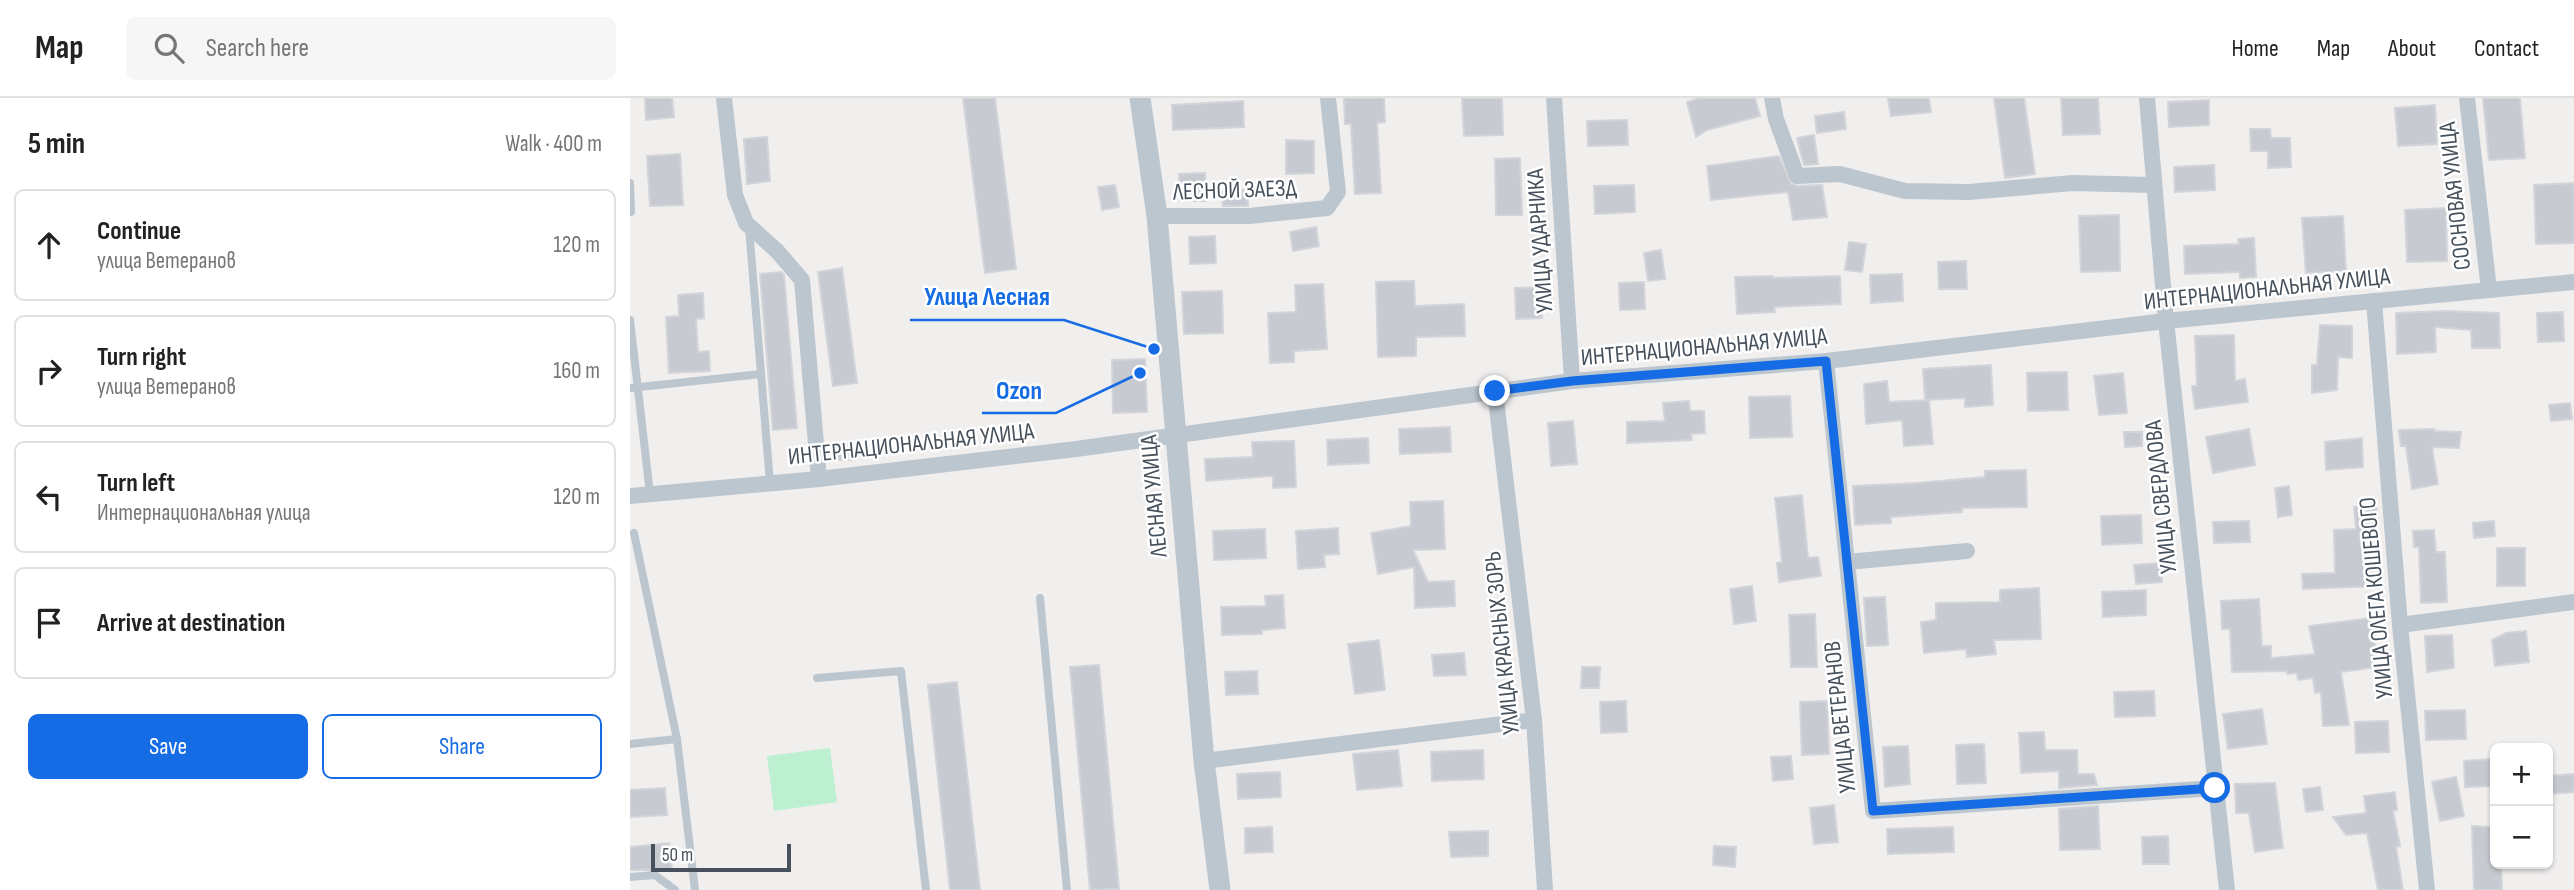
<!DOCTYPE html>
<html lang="en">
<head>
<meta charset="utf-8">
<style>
	:root { --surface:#fff; --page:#f6f6f6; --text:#222; --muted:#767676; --line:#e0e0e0; --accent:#166ce4 }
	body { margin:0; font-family:"Sofia Sans Condensed",sans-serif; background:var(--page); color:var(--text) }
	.controls { position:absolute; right:21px; bottom:21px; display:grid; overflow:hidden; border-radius:10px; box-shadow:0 2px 5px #0004 }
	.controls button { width:63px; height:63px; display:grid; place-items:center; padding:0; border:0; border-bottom:2px solid var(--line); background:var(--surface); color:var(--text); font:35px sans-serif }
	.scale { position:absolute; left:21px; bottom:18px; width:140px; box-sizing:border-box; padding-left:7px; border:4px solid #46515c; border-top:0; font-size:19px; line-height:24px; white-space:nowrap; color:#46515c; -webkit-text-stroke:5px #fff; paint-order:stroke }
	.stop { position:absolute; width:21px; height:21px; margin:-16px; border:5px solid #166ce4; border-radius:50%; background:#fff }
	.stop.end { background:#166ce4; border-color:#fff; box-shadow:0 2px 7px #0008 }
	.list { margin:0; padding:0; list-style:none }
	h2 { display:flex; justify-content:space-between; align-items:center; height:91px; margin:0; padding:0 28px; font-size:30px }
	h2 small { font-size:23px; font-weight:400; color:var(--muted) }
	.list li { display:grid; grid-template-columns:46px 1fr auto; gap:21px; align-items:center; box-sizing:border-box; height:112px; margin:0 14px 14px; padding:0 14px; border:2px solid var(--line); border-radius:10px }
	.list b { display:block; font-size:26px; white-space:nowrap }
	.list p { margin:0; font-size:23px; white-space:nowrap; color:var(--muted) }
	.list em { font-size:23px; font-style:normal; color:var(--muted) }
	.actions { display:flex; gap:14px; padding:21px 28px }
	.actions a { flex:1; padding:16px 0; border:2px solid var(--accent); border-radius:10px; text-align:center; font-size:24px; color:var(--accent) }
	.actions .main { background:var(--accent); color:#fff }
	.icon { flex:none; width:38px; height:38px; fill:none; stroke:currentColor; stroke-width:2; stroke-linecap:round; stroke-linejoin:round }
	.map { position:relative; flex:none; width:1944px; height:792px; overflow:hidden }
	header { display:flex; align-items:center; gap:42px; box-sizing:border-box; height:98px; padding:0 35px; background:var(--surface); border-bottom:2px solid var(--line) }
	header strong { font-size:33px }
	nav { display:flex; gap:38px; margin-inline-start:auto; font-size:24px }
	.search { width:490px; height:63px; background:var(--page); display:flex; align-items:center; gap:18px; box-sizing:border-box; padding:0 24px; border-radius:10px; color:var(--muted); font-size:26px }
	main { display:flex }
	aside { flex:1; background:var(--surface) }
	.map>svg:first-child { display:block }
</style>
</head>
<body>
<header>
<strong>Map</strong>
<div class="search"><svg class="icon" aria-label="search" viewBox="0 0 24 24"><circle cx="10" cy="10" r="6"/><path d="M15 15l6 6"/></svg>Search here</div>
<nav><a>Home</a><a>Map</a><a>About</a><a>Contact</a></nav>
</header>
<main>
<aside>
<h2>5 min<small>Walk · 400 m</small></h2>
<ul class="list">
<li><svg class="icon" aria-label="ahead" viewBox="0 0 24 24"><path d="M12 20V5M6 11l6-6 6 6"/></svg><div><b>Continue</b><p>улица Ветеранов</p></div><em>120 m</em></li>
<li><svg class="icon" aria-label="right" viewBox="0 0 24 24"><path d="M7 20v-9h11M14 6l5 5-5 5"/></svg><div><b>Turn right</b><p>улица Ветеранов</p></div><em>160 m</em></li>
<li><svg class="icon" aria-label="left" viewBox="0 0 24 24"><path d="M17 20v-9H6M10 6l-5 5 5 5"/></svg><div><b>Turn left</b><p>Интернациональная улица</p></div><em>120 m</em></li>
<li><svg class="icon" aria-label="arrive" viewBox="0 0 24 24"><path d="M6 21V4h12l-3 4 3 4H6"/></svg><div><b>Arrive at destination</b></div></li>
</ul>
<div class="actions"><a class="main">Save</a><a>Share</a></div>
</aside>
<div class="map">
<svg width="1944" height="792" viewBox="0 0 1944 792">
	<rect width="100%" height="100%" fill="#f1eeee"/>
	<!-- green -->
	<polygon fill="#bcf0d1" points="200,650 207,704 144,713 137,658"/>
	<!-- building -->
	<g fill="#c8cad1" stroke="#d2d4da" stroke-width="2">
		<polygon points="15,0 42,0 44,19 16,22"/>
		<polygon points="333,0 365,0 386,171 355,175"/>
		<polygon points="714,0 754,0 755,24 747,25 751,95 725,96 721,26 715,26"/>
		<polygon points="832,0 872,0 873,37 834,38"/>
		<polygon points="1070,0 1125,0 1130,18 1077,32 1066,39 1057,4"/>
		<polygon points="1258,0 1299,0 1301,14 1261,18"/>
		<polygon points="1364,0 1394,0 1405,76 1375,80"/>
		<polygon points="1431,0 1468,0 1470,36 1433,37"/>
		<polygon points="1853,0 1890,0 1895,60 1859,62"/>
		<polygon points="1579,2 1579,27 1539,29 1538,4"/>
		<polygon points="613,3 614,29 543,32 542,7"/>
		<polygon points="1805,7 1807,46 1768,48 1765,10"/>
		<polygon points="1214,14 1216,31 1187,35 1185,18"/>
		<polygon points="997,22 998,47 958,48 957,23"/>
		<polygon points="1620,31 1640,31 1641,40 1660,40 1661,69 1638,70 1638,53 1621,53"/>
		<polygon points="1184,37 1188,66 1174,67 1167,40"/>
		<polygon points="137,39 140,83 117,86 114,41"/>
		<polygon points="656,42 684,43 684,75 656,76"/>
		<polygon points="50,56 53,107 20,108 17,58"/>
		<polygon points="1149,58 1161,86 1167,88 1192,87 1197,119 1163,122 1158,94 1081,102 1077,68"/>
		<polygon points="890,60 892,117 866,117 865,61"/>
		<polygon points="1584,67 1585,92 1545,94 1544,69"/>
		<polygon points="575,75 576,103 550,103 549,76"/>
		<polygon points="1944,85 1944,145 1906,146 1904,87"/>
		<polygon points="485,87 489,109 472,112 468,89"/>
		<polygon points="1004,87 1005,114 965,116 964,88"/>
		<polygon points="591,92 617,92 618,108 593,108"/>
		<polygon points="1816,110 1817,163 1777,164 1775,112"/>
		<polygon points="1489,117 1490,173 1451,174 1449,118"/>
		<polygon points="1713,118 1716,173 1676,175 1672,120"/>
		<polygon points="686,129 689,148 663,153 660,134"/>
		<polygon points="585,138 586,165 560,166 559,139"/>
		<polygon points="1624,140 1626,179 1610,180 1610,174 1555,176 1554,148 1609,146 1608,141"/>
		<polygon points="1219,144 1236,146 1232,174 1215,172"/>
		<polygon points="1031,152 1035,181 1018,183 1014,155"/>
		<polygon points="1336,163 1337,191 1309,191 1308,164"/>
		<polygon points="212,170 227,285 203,288 188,174"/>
		<polygon points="151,174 154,177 167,330 143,332 130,176"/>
		<polygon points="1272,176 1273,203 1241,205 1240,177"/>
		<polygon points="1143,178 1143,180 1210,178 1211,206 1144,209 1145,214 1107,216 1105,179"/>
		<polygon points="784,183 785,208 834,206 835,238 786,239 786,258 748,259 746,184"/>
		<polygon points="1014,184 1015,211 990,212 989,185"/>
		<polygon points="693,186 697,251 664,253 664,264 640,265 638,215 666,214 665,187"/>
		<polygon points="910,189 912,220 886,221 885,190"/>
		<polygon points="592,193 593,235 554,236 552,194"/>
		<polygon points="73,195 74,220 66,221 68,254 79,253 80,273 39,275 36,219 49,218 48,197"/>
		<polygon points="1815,213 1869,215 1870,250 1842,250 1841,232 1805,229 1806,254 1767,256 1766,215"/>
		<polygon points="1933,214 1934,243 1908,244 1907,215"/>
		<polygon points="1690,227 1722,228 1722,260 1708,259 1707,292 1682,295 1682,267 1687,267"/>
		<polygon points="1604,237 1605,283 1615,281 1618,304 1565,311 1562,288 1567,288 1565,238"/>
		<polygon points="515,261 517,314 483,315 482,262"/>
		<polygon points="1361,267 1363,307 1335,309 1335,300 1295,302 1293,271"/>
		<polygon points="1437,274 1438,312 1398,313 1397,275"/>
		<polygon points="1493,275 1497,315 1469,317 1464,278"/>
		<polygon points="1257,283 1259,304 1299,302 1303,346 1274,348 1272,322 1236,326 1234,286"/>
		<polygon points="1160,298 1162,339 1120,340 1119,299"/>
		<polygon points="1059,303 1060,313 1074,313 1075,335 1061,336 1062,342 997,345 997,324 1035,323 1033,305"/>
		<polygon points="1940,305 1942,321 1921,323 1919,307"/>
		<polygon points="943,323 947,366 921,368 918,325"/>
		<polygon points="820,329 821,354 770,356 769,331"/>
		<polygon points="1619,331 1625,367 1583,375 1576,339"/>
		<polygon points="1804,331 1804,333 1831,334 1829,350 1802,349 1808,386 1782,391 1776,348 1771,348 1769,332"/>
		<polygon points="1494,334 1512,334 1512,348 1495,349"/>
		<polygon points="738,340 739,365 698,367 697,342"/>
		<polygon points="1732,340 1733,369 1696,372 1695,344"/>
		<polygon points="664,343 666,389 643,390 643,378 576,383 575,361 623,359 622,344"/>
		<polygon points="222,346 222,362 206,362 206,347"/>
		<polygon points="1396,372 1397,409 1332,410 1332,414 1261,419 1261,425 1225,427 1223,388 1287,385 1355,379 1355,373"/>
		<polygon points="1659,388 1662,417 1648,419 1645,390"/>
		<polygon points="1172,397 1178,460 1188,459 1191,478 1149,484 1147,465 1152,464 1145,400"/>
		<polygon points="813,403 815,451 783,452 798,484 824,483 825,508 785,510 784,469 748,476 741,435 781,428 780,404"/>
		<polygon points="1746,407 1748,423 1743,424 1746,488 1673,491 1672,476 1705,475 1704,432 1726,431 1724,409"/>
		<polygon points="1511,417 1512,445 1472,447 1471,418"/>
		<polygon points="1619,423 1620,444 1584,445 1583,424"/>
		<polygon points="1864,423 1865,438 1844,440 1843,425"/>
		<polygon points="708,430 709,456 694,457 695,469 668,471 666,433"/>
		<polygon points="635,431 636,460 584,462 583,433"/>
		<polygon points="1804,432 1806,454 1815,454 1817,504 1791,505 1789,449 1784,449 1783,433"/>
		<rect x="1867" y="450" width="28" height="38"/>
		<polygon points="1530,465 1532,484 1506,486 1504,467"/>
		<polygon points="1122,488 1126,523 1104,526 1100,491"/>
		<polygon points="1409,490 1411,541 1364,542 1366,556 1337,559 1336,551 1294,555 1291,524 1306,522 1306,505 1370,504 1370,492"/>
		<polygon points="1516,492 1516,517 1473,519 1472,494"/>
		<polygon points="653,497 655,530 632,532 632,536 592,537 591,509 636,508 635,498"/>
		<polygon points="1255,499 1258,547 1237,548 1234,500"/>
		<polygon points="1629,501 1632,548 1641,548 1641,560 1685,556 1679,528 1741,520 1748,569 1711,574 1719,627 1693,628 1691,594 1685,595 1683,580 1668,582 1667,575 1657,576 1657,573 1602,574 1600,531 1592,531 1591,503"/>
		<polygon points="1185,516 1187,569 1161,569 1159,517"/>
		<polygon points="1896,533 1899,564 1865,568 1862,542 1876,535"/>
		<polygon points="1822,537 1824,570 1797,574 1795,538"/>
		<polygon points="749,542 755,592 725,596 718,546"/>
		<polygon points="834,555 836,577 804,578 802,557"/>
		<polygon points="469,567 489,791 460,792 440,569"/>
		<polygon points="952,569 970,569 969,590 951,590"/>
		<polygon points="627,573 628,596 596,597 595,574"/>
		<polygon points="327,584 350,792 320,792 298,587"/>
		<polygon points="1524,593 1525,618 1485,619 1484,594"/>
		<polygon points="996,603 997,634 971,635 970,604"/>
		<polygon points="1197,603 1199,656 1172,657 1170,604"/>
		<polygon points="1632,611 1637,646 1598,651 1593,616"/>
		<polygon points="1835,612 1836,641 1796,642 1795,613"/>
		<polygon points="1758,623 1759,654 1726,655 1725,624"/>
		<polygon points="1414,634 1415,652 1447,652 1448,676 1464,676 1467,687 1429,690 1429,673 1391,675 1389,635"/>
		<polygon points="1354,646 1356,685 1327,686 1326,647"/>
		<polygon points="1278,648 1280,686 1255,689 1253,649"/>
		<polygon points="768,652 772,688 727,692 723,656"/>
		<polygon points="853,652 854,681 802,683 801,654"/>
		<polygon points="1161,658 1163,681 1143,683 1141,659"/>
		<polygon points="1862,661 1864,688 1835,689 1834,663"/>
		<polygon points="650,674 651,699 608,701 607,676"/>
		<polygon points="1944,676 1944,694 1918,696 1918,678"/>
		<polygon points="1826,679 1834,718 1810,723 1802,684"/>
		<polygon points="1645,685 1653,750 1625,754 1619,715 1606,715 1605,686"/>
		<polygon points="1690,689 1693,712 1676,714 1673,691"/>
		<polygon points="35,690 37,717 0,719 0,692"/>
		<polygon points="1765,694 1767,712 1763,713 1770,748 1766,749 1773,792 1748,792 1737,735 1716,737 1703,719 1736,715 1734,698"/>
		<polygon points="1204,707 1208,744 1184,746 1180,710"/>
		<polygon points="1468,708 1470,751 1430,752 1429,711"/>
		<polygon points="1842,728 1863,729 1863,758 1865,758 1865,766 1871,766 1872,792 1844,792"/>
		<polygon points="642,729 643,754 615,755 615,730"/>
		<polygon points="1323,729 1324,754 1258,756 1257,731"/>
		<polygon points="858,733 858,758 821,759 819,734"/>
		<polygon points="1538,738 1539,766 1513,766 1512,739"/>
		<polygon points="39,745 42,772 0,772 0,749"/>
		<polygon points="1084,748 1106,749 1105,769 1083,767"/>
	</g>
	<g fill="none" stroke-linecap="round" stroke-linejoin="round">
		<!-- service -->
		<g stroke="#bcc6ce" stroke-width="8">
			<polyline points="0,85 1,114"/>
			<polyline points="119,130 140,385"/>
			<polyline points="0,222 20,396"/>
			<polyline points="0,290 131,276"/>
			<polyline points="4,435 47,641 65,792"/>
			<polyline points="410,500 437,792"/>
			<polyline points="187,580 271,573 296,792"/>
			<polyline points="0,646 47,641"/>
			<polyline points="0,779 25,777 45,792"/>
		</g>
		<!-- minor -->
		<g stroke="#bcc6ce" stroke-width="16">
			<polyline points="94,0 105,97 116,125 147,153 172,182 189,381"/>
			<polyline points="924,0 942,283"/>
			<polyline points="1142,0 1146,21 1167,78 1210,76 1275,93 1339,94 1443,85 1523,87"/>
			<polyline points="1517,0 1536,223 1597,792"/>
			<polyline points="1837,0 1859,192"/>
			<polyline points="527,118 619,118 697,110 708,94 698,0"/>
			<polyline points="1744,203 1770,527 1797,792"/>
			<polyline points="1196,263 1243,713 1585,690"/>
			<polyline points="865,293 904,622 915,792"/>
			<polyline points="0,398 189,381 446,351 942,283 1196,263 1536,223 1944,184"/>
			<polyline points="1217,464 1337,453"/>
			<polyline points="1770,527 1944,504"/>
			<polyline points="574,663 904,622"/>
		</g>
		<!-- tertiary -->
		<polyline stroke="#bcc6ce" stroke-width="21" points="510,0 527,118 574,663 590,792"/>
	</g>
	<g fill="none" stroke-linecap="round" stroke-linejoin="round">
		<!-- route -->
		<polyline stroke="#166ce4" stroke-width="9" points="865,293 942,283 1196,263 1243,713 1585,690"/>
	</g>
	<g text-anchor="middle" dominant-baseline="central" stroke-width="5" stroke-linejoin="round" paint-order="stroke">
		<!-- street labels -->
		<g font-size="24" fill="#46515c" stroke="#fff">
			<text transform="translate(605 92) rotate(-2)">ЛЕСНОЙ ЗАЕЗД</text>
			<text transform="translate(1825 98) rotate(-96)">СОСНОВАЯ УЛИЦА</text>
			<text transform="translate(910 143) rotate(-94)">УЛИЦА УДАРНИКА</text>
			<text transform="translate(1637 191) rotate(-6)">ИНТЕРНАЦИОНАЛЬНАЯ УЛИЦА</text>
			<text transform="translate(1074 249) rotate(-5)">ИНТЕРНАЦИОНАЛЬНАЯ УЛИЦА</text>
			<text transform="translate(281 346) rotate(-6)">ИНТЕРНАЦИОНАЛЬНАЯ УЛИЦА</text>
			<text transform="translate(524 398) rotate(-95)">ЛЕСНАЯ УЛИЦА</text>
			<text transform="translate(1531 399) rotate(-96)">УЛИЦА СВЕРДЛОВА</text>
			<text transform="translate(1746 500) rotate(-95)">УЛИЦА ОЛЕГА КОШЕВОГО</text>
			<text transform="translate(872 545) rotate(-96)">УЛИЦА КРАСНЫХ ЗОРЬ</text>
			<text transform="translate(1210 619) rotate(-96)">УЛИЦА ВЕТЕРАНОВ</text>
		</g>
	</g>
	<!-- callouts -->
	<path fill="none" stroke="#166ce4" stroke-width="2.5" d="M524 251L434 222H280M510 275L426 315H352"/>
	<g fill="#166ce4" stroke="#fff" stroke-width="2.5">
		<circle cx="524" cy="251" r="7"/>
		<circle cx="510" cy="275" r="7"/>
	</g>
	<g font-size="26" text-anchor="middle" font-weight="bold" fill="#166ce4" stroke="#fff" stroke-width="5" stroke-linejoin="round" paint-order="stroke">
		<text x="357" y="207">Улица Лесная</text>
		<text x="389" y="301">Ozon</text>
	</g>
</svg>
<div class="controls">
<button>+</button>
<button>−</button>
</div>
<div class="scale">50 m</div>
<div class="stop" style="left:1585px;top:690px"></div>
<div class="stop end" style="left:865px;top:293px"></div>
</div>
</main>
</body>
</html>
